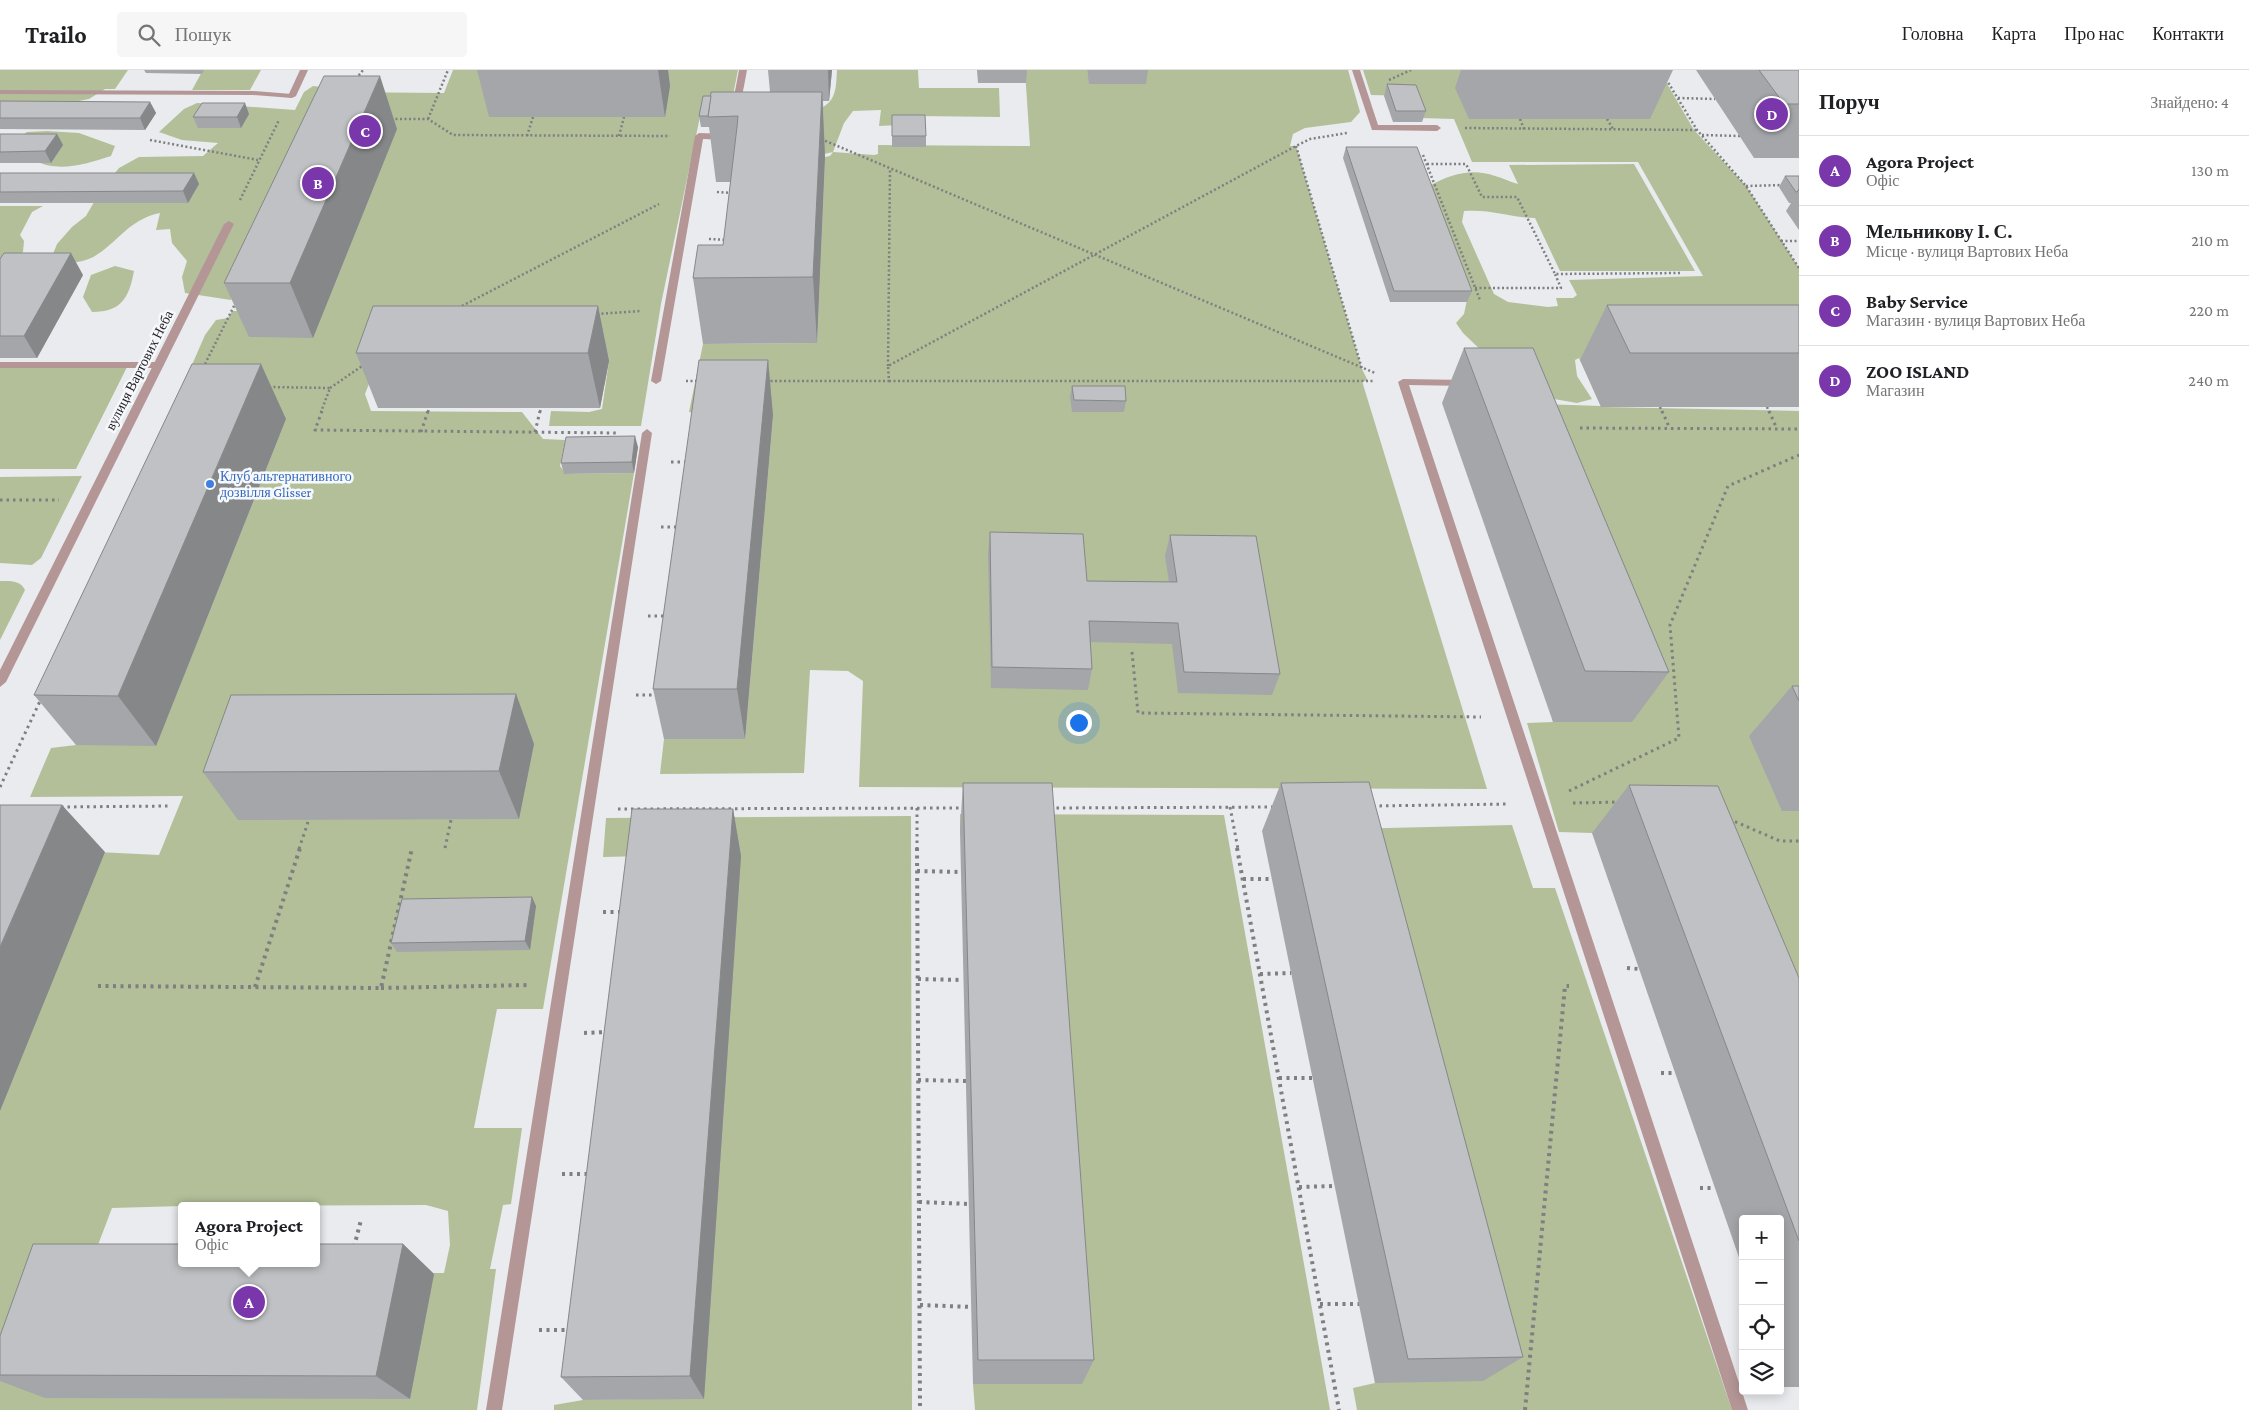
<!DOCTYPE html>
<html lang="uk">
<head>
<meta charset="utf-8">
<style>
	:root { --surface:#fff; --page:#f6f6f6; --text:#202124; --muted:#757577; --line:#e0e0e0; --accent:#7a37ab }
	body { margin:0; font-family:"Crimson Pro",serif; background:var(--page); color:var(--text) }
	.controls { position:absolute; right:15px; bottom:15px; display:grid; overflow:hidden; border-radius:5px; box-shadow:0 2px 12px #0003 }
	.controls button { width:45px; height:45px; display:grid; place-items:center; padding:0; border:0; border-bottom:1px solid var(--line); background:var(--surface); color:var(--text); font:25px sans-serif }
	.you { position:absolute; left:1078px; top:652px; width:18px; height:18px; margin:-12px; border:4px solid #fff; border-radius:50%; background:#1a73e8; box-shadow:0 0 0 8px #1a73e833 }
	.badge { display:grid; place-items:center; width:32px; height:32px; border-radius:50%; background:var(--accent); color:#fff; font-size:16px; font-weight:700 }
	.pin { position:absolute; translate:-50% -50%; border:2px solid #fff; box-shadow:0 1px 5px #0006 }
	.popup { position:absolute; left:178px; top:1132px; width:142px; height:65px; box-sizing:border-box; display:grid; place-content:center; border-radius:5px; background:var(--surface); filter:drop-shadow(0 1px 4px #0005); font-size:16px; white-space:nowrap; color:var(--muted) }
	.popup b { font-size:19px; color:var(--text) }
	.popup::after { content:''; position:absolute; left:50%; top:100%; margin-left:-10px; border:10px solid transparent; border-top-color:var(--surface) }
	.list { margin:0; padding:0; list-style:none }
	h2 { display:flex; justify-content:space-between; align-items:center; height:65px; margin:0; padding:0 20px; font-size:21px }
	h2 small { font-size:16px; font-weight:400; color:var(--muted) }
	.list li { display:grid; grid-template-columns:32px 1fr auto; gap:15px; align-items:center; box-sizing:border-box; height:70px; padding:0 20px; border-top:1px solid var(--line) }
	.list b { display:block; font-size:19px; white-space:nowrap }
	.list p { margin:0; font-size:16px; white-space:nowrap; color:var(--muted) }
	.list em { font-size:16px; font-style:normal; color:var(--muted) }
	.icon { flex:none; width:28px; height:28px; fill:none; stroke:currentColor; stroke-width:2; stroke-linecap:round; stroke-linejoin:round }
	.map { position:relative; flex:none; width:1799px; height:1340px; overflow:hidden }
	header { display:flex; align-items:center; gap:30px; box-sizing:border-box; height:70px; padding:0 25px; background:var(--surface); border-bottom:1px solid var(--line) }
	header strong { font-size:24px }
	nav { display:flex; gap:28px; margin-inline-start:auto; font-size:18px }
	.search { width:350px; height:45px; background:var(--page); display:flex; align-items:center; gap:12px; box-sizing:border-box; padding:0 18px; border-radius:5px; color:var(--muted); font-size:19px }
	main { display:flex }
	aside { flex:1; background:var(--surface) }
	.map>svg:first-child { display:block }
</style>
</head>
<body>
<header>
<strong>Trailo</strong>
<div class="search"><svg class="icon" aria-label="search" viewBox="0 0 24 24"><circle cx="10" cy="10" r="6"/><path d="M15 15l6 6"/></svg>Пошук</div>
<nav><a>Головна</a><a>Карта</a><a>Про нас</a><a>Контакти</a></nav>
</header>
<main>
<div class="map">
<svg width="1799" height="1340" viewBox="0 0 1799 1340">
	<rect width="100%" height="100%" fill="#e9ebee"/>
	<!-- green -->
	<g fill="#b3bf99" fill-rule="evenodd">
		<polygon points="0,0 128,0 115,19 105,19 89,29 74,32 0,32"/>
		<polygon points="203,0 261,0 250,20 192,20"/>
		<path d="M453,0h285l-7,35 -29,2 -41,197 -20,122h-92l2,-15 38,1 13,-3 7,-48 -235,10 -9,23 6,17 151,1 21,27 22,1 -5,26 6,8 68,-1 -91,536h-46l-23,119h48l-11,76 -8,1 -13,64h6l-19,141h-477v-310l97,-248 62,3 24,-59 -153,1 21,-49 25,-3h80l130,-326 -98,-45 17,-39 11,-15 12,-2 4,-7h29l45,-167 -75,156 -46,-7 -3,-16 5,-16 -15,-18 -2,-14 -14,1 4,-17c-47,9 -53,63 -109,46l6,-15 15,-17 14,-11 15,-26 18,-22 20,-11 64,-1 15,-13 -36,-3 -23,-8 25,-23 13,-6 98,7 9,-18 9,-6 17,2v4l114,1zM426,1135l22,6 2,34 -6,28 -357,1 25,-66 70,-2z"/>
		<path d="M837,0h81l1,18h80l1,29 -81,-1v8l-40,2 2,-16 -28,1 -9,12 -11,29 41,3 4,-1v-9l152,1 -5,-76h62l3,14h56l-3,-14h205l12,42 -9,10 -46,6 -12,6 -3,12h6l66,223 6,12h-6l125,408 -628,-2 4,-106 -15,-10 -38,-1 -6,103 -144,1 4,-35h81l28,-324h-66l-18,-3 14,-68 114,-1 8,-186 5,-1 3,-4 -9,2 -1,-47c14,-8 13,-22 14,-37z"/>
		<path d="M1363,0h296l35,60 52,56 53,82v98l-196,41 196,4v736l-207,-314 -33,-1 -32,-109 26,-1 -45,-319 93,3 -22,-48 -4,2 2,16 15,23 -15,4 -23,-4 -68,-44 -23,-22 -7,-10 8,-9 4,-19 -37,-110c21,-11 41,-17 64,-9 8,2 15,6 23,8l-9,-19 125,-1 61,107h-135l-25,-53c-27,-1 -43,-9 -71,-7l-2,11 32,72 14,8 40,5 10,-1 -2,-8h17l4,-3 -8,-15 134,-4 -65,-114h-166l-18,-43 -34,-1 -8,-22 -41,-1z"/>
		<path d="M47,61l32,2 36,13 -4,10c-36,12 -71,21 -97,-14l13,-10z"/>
		<polygon points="0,136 43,136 32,142 20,165 24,171 23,182 0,205"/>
		<path d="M115,196l19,5c-5,26 -12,41 -42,41l-9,-15 8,-22z"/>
		<polygon points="128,295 76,399 0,399 0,296"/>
		<polygon points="82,406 41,488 32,495 0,493 0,407"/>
		<path d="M0,511c11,0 20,-1 25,9l-25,50z"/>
		<polygon points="960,744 1224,745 1330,1340 975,1340 973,1314 1079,1314 960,761"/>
		<polygon points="911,746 912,1340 554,1340 554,1335 583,1330 704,1328 646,786 603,787 606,748"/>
		<polygon points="1512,755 1533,818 1555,818 1732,1340 1357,1340 1353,1318 1375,1313 1346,759"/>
	</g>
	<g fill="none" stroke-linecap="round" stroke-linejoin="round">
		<!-- path-far2 -->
		<g stroke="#7e7f80" stroke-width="2.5" stroke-dasharray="2 2.5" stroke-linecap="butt">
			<polyline points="356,9 363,0"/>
			<polyline points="1666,9 1697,60 1746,116 1799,198"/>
			<polyline points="1389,10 1411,0"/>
			<polyline points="1678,28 1715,29"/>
			<polyline points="391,49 428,49 453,65 670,66"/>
			<polyline points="428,49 448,0"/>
			<polyline points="1520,49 1524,59"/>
			<polyline points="1607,49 1613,59"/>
			<polyline points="1465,58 1697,60"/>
			<polyline points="1702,65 1740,66"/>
			<polyline points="527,66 533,47"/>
			<polyline points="619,66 624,47"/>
			<polyline points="821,69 1375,303"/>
			<polyline points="150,70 258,90"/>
			<polyline points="1296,76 1362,299"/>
			<polyline points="1423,85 1480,230"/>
			<polyline points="1427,94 1466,94 1482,127 1517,127 1555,204 1682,203"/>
			<polyline points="1746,116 1783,115"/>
			<polyline points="717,122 733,123"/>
			<polyline points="240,130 279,50"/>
			<polyline points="709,169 728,170"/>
			<polyline points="1781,171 1799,171"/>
			<polyline points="1475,218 1561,218 1555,204"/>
			<polyline points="458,238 659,134"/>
			<polyline points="597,244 641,241"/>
			<polyline points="888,296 890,98"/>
			<polyline points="203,298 236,232"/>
			<polyline points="686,311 700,311"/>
			<polyline points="766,311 889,311 888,296 1296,76 1310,69 1347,63"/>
			<polyline points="889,311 1375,311"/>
			<polyline points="269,317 330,318 321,342"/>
			<polyline points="330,318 365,294"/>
			<polyline points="1660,337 1662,342"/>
			<polyline points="1767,337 1769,342"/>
			<polyline points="428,342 429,338"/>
			<polyline points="540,342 541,338"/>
		</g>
		<!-- path-far1 -->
		<g stroke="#7e7f80" stroke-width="3" stroke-dasharray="2.5 4" stroke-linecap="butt">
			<polyline points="322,341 315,360 617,363"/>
			<polyline points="1662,341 1670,359"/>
			<polyline points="1769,341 1777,359"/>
			<polyline points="1580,358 1799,359"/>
			<polyline points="421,362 428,341"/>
			<polyline points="535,362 540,341"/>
			<polyline points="671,392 688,392"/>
			<polyline points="0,430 59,430"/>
			<polyline points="661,457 679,457"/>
			<polyline points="648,546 667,546"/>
			<polyline points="1132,582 1138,643 1481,647"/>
			<polyline points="636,625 657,625"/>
			<polyline points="0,717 41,629"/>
			<polyline points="1569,721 1679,668 1670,555 1728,416 1799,385"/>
			<polyline points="1573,733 1619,732"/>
			<polyline points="1373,736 1509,734"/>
			<polyline points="61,737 168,736"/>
			<polyline points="1230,737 1238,779"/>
			<polyline points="917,738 917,779"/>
			<polyline points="1050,738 1274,737"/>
			<polyline points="618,739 964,738"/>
			<polyline points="1729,749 1780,771 1799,771"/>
			<polyline points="445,778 451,750"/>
			<polyline points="299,779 309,749"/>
		</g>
		<!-- path -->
		<g stroke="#7e7f80" stroke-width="4" stroke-dasharray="3 4.5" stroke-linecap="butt">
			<polyline points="917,778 920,1340"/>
			<polyline points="1237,778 1339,1340"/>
			<polyline points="917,801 961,802"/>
			<polyline points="1243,809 1272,809"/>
			<polyline points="603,842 622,842"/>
			<polyline points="1627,898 1639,899"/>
			<polyline points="1260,904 1291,903"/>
			<polyline points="918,909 963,910"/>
			<polyline points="98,916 381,918 412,778"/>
			<polyline points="255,917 300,778"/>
			<polyline points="381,918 530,915"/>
			<polyline points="584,963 607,962"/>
			<polyline points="1661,1003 1675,1003"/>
			<polyline points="1279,1008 1313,1008"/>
			<polyline points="918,1010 966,1011"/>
			<polyline points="562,1104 591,1104"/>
			<polyline points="1299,1117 1335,1116"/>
			<polyline points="1700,1118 1715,1118"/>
			<polyline points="919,1132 969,1134"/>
			<polyline points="354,1177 361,1150"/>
			<polyline points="1320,1234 1360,1234"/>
			<polyline points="920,1235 972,1237"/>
			<polyline points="539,1260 570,1260"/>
			<polyline points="1525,1340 1565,916 1569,916"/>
		</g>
		<!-- lane -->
		<g fill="#b59696" fill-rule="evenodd">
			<polygon points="739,0 747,0 740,37 736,39 732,37"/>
			<polygon points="1352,0 1360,0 1378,55 1437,55 1441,58 1437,61 1372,60"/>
			<polygon points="0,20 253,21 292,24 296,26 292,28 253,25 0,24"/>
			<polygon points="699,63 728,64 732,67 728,70 703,69 661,311 656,314 651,311 695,66"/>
			<polygon points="0,292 159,292 164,295 159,298 0,298"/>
			<polygon points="1403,309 1466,310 1471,313 1466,316 1409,315 1748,1340 1732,1340 1398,312"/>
			<polygon points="647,359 652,363 502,1340 486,1340 642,363"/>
		</g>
		<!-- street -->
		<g fill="#b59696" fill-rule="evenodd">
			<polygon points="300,0 308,0 296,26 289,28 288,26"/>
			<polygon points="229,151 234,154 6,612 0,617 0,600 224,154"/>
		</g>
	</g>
	<!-- wall -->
	<g fill="#a5a6a9">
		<polygon points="144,0 204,0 202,4 146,3"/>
		<polygon points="477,0 668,0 670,16 665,47 489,47"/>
		<polygon points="768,0 832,0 829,31 823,31 825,87 817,273 703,274 693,208 723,175 731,112 716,112 709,57 701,57 699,46 711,26 770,22"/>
		<polygon points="977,0 1027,0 1026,13 978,13"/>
		<polygon points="1087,0 1148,0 1146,14 1089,14"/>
		<polygon points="1461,0 1673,0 1650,49 1469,49 1455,18"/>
		<polygon points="1696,0 1799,0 1799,88 1754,88"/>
		<polygon points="1387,14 1426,41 1422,52 1393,52 1384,26"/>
		<polygon points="0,31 150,32 156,43 145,60 0,59"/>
		<polygon points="249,44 241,58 198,58 193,47"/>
		<polygon points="892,45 926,66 926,77 892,77"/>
		<polygon points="397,59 313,268 249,267 224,213"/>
		<polygon points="0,64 57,64 63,75 51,93 0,93"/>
		<polygon points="1346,77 1472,221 1467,232 1390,232 1343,88"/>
		<polygon points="0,103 194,103 199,114 188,133 0,133"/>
		<polygon points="1785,106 1799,106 1799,160 1786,141 1791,133 1789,133 1779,117"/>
		<polygon points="0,189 83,205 37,288 0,288"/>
		<polygon points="1607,235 1799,235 1799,337 1601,337 1580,290"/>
		<polygon points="598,236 609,291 600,338 378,338 356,283"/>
		<polygon points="1464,278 1669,602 1632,652 1553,652 1442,333"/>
		<polygon points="768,290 773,345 745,669 664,669 653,619"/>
		<polygon points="1072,316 1126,331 1124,342 1072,342 1070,327"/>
		<polygon points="286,349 156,676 76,675 34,625"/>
		<polygon points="638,377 634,403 564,404 561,393"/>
		<polygon points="990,462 1087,511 1169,512 1165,486 1170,465 1280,604 1272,625 1178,623 1172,574 1090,572 1092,599 1088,620 991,618 988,484"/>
		<polygon points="1792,616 1799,616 1799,741 1782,741 1749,666"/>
		<polygon points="516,624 534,674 519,749 238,750 203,702"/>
		<polygon points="963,713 1094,1290 1082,1314 973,1314 960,761"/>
		<polygon points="1281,713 1523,1287 1483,1311 1375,1313 1262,761"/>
		<polygon points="1629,715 1799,908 1799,1317 1784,1317 1780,1307 1780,1149 1743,1149 1743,1199 1592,763"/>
		<polygon points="733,739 741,786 704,1329 583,1330 561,1307"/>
		<polygon points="536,836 530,880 397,882 391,873"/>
		<polygon points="403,1174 434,1204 410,1329 45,1328 0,1311 0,1266"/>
	</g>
	<!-- shaded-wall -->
	<g fill="#868789">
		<polygon points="658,0 668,0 670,16 665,47"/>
		<polygon points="828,0 832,0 829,31"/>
		<polygon points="380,6 397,59 313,268 290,213"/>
		<polygon points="822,22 825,87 817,273 813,207"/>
		<polygon points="150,32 156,43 145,60 140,48"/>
		<polygon points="245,33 249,44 241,58 237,47"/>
		<polygon points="57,64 63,75 51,93 45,81"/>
		<polygon points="194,103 199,114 188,133 183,121"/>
		<polygon points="71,183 83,205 37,288 24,266"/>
		<polygon points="598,236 609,291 600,338 588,283"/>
		<polygon points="768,290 773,345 745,669 737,619"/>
		<polygon points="261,294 286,349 156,676 118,626"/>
		<polygon points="635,366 638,377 634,403 632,392"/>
		<polygon points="516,624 534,674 519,749 499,701"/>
		<polygon points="62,735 105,782 0,1041 0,877"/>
		<polygon points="733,739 741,786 704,1329 690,1306"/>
		<polygon points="532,827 536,836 530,880 525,871"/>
		<polygon points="403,1174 434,1204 410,1329 376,1306"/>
	</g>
	<!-- building -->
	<g fill="#c0c1c4" stroke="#868789">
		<polygon points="1759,0 1799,0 1799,34 1784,34"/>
		<polygon points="324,6 380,6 290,213 224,213"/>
		<polygon points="1387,14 1416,15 1426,41 1396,41"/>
		<polygon points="711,22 822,22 813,207 693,208 698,175 723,175 737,57 738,46 708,47"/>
		<polygon points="703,26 711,26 708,46 699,46"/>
		<polygon points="0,31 150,32 140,48 0,48"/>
		<polygon points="202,33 245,33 237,47 193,47"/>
		<polygon points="892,45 925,45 926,66 892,66"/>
		<polygon points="0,64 57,64 45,81 0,82"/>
		<polygon points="1346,77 1417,77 1472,221 1394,221"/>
		<polygon points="0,103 194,103 183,121 0,122"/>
		<polygon points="1785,106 1799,106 1799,119 1797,122 1796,122"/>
		<polygon points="4,183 71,183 24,266 0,266 0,189"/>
		<polygon points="1607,235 1799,235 1799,283 1630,283"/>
		<polygon points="373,236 598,236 588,283 356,283"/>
		<polygon points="1464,278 1533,278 1669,602 1585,601"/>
		<polygon points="699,290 768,290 737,619 653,619"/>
		<polygon points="192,294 261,294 118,626 34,625"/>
		<polygon points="1072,316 1125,316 1126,331 1074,330"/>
		<polygon points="635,366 632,392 561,393 566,367"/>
		<polygon points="990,462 1083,464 1087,511 1177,512 1170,465 1256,466 1280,604 1184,602 1178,553 1089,551 1092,599 992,597"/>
		<polygon points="1792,616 1799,616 1799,631"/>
		<polygon points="516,624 499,701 203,702 231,625"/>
		<polygon points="1369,712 1523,1287 1408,1289 1281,713"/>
		<polygon points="963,713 1052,713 1094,1290 978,1290"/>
		<polygon points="1629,715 1718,716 1799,908 1799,1171"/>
		<polygon points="0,735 62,735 0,877"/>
		<polygon points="632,739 733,739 690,1306 561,1307"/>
		<polygon points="532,827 525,871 391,873 402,829"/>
		<polygon points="33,1174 182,1174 182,1193 316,1193 316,1174 403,1174 376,1306 0,1305 0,1266"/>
	</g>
	<!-- markers -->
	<circle fill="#3f7fe0" stroke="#f7f8fc" stroke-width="2" cx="210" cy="414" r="5"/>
	<g text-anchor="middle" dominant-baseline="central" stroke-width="5" stroke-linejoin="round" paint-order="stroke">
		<!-- street labels -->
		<g font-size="14" fill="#222223" stroke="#f7f8fc">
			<text transform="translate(139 300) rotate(-63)">вулиця Вартових Неба</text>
		</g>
		<!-- shop labels -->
		<g font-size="14" fill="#366cbe" stroke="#f7f8fc" text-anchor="start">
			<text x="220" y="406">Клуб альтернативного<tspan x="220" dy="16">дозвілля Glisser</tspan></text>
		</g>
	</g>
</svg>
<div class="controls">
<button>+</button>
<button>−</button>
<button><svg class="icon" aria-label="locate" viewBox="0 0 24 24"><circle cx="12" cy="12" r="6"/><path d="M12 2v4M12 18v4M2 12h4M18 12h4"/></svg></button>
<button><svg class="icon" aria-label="layers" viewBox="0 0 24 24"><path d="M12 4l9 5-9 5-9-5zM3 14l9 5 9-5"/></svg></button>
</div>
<div class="you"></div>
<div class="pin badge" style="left:249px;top:1232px">A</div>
<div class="popup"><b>Agora Project</b>Офіс</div>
<div class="pin badge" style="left:318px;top:113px">B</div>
<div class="pin badge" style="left:365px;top:61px">C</div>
<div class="pin badge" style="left:1772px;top:44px">D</div>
</div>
<aside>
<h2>Поруч<small>Знайдено: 4</small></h2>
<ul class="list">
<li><span class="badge">A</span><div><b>Agora Project</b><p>Офіс</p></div><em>130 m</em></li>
<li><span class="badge">B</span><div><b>Мельникову І. С.</b><p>Місце · вулиця Вартових Неба</p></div><em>210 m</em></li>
<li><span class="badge">C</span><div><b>Baby Service</b><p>Магазин · вулиця Вартових Неба</p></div><em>220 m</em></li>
<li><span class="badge">D</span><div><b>ZOO ISLAND</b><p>Магазин</p></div><em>240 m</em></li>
</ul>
</aside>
</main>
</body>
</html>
